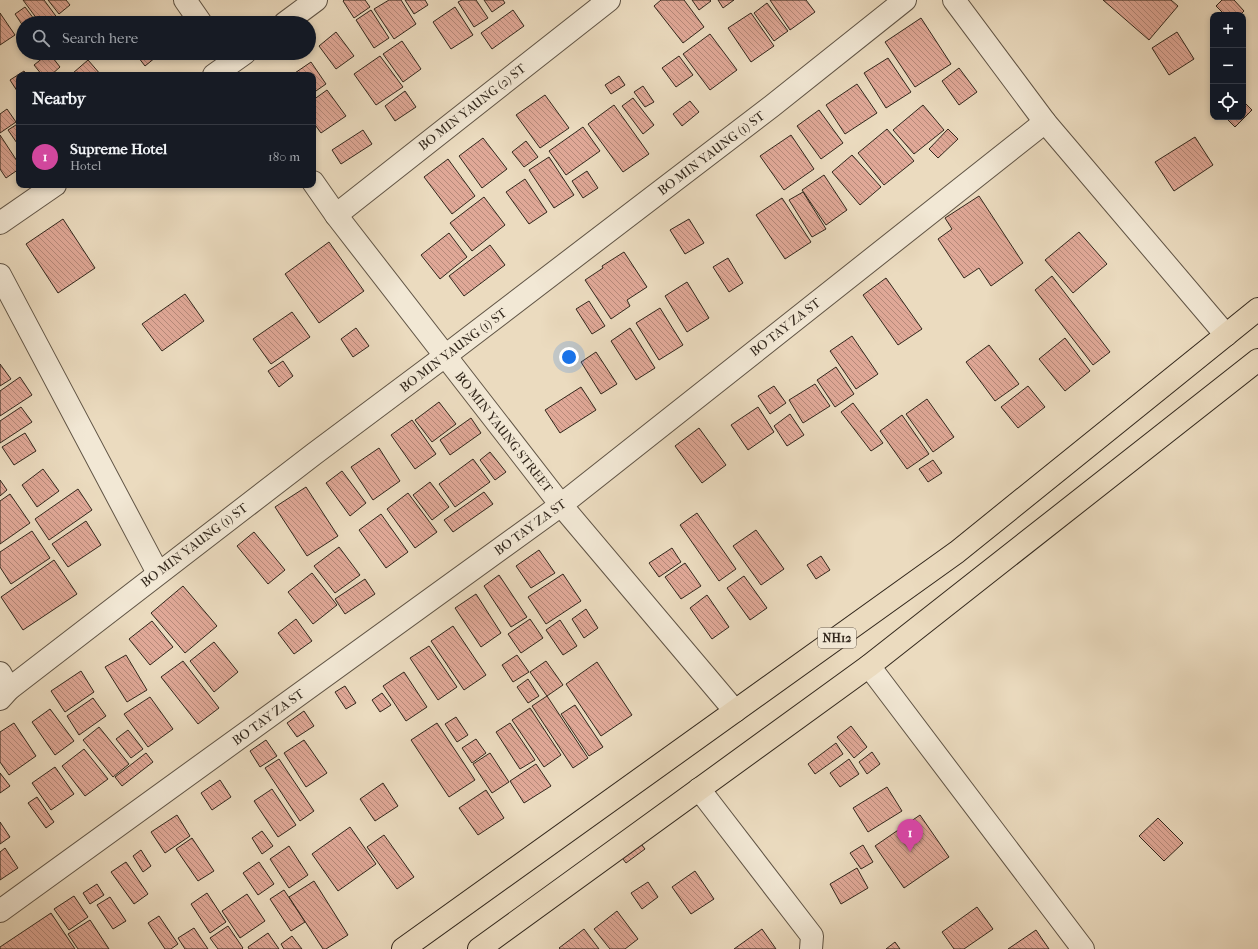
<!DOCTYPE html>
<html lang="en">
<head>
<meta charset="utf-8">
<style>
	:root { --surface:#171b24; --page:#20242c; --text:#f1f3f6; --muted:#9ea1a6; --line:#363941; --accent:#c59692 }
	body { margin:0; font-family:"IM FELL French Canon",serif; background:var(--page); color:var(--text) }
	.controls { position:absolute; right:12px; top:12px; display:grid; overflow:hidden; border-radius:8px; box-shadow:0 2px 6px #0003 }
	.controls button { width:36px; height:36px; display:grid; place-items:center; padding:0; border:0; border-bottom:1px solid var(--line); background:var(--surface); color:var(--text); font:20px sans-serif }
	.you { position:absolute; left:569px; top:357px; width:14px; height:14px; margin:-10px; border:3px solid #fff; border-radius:50%; background:#1a73e8; box-shadow:0 0 0 6px #1a73e833 }
	.badge { display:grid; place-items:center; width:26px; height:26px; border-radius:50%; background:var(--accent); color:#fff; font-size:13px; font-weight:700 }
	.pin { position:absolute; translate:-50% -33px; filter:drop-shadow(0 1px 2px #0008) }
	.pin::after { content:''; position:absolute; top:21px; width:14px; height:12px; background:inherit; clip-path:polygon(0 0,100% 0,50% 100%) }
	.list { margin:0; padding:0; list-style:none }
	h2 { display:flex; justify-content:space-between; align-items:center; height:52px; margin:0; padding:0 16px; font-size:17px }
	h2 small { font-size:13px; font-weight:400; color:var(--muted) }
	.list li { display:grid; grid-template-columns:26px 1fr auto; gap:12px; align-items:center; box-sizing:border-box; height:64px; padding:0 16px; border-top:1px solid var(--line) }
	.list b { display:block; font-size:15px; white-space:nowrap }
	.list p { margin:0; font-size:13px; white-space:nowrap; color:var(--muted) }
	.list em { font-size:13px; font-style:normal; color:var(--muted) }
	.icon { flex:none; width:22px; height:22px; fill:none; stroke:currentColor; stroke-width:2; stroke-linecap:round; stroke-linejoin:round }
	.map { position:relative; flex:none; width:1258px; height:949px; overflow:hidden }
	.search { position:absolute; background:var(--surface); box-shadow:0 2px 6px #0003; left:16px; top:16px; width:300px; height:44px; display:flex; align-items:center; gap:10px; box-sizing:border-box; padding:0 14px; border-radius:22px; color:var(--muted); font-size:15px }
	.panel { position:absolute; background:var(--surface); box-shadow:0 2px 6px #0003; left:16px; top:72px; width:300px; height:116px; border-radius:8px }
	.map>svg:first-child { display:block }
</style>
</head>
<body>
<div class="map">
<svg width="1258" height="949" viewBox="0 0 1258 949">
	<defs>
		<pattern id="building-back-hatch" width="6" height="6" patternUnits="userSpaceOnUse"><rect width="6" height="6" fill="#e0a897"/><path d="M-1 5l2 2M0 0l6 6M5-1l2 2" fill="none" stroke="#b6897a"/></pattern>
	</defs>
	<rect width="100%" height="100%" fill="#ebdbbf"/>
	<filter id="stains"><feTurbulence type="fractalNoise" baseFrequency=".005" numOctaves="4"/><feColorMatrix values="0 0 0 0 .2 0 0 0 0 .09 0 0 0 0 .02 0 0 0 .5 -.17"/></filter>
	<radialGradient id="worn" r=".72"><stop offset=".6" stop-color="#630" stop-opacity="0"/><stop offset="1" stop-color="#630" stop-opacity=".3"/></radialGradient>
	<!-- building -->
	<g fill="url(#building-back-hatch)" stroke="#32271c">
		<polygon points="23,0 44,0 61,23 40,23"/>
		<polygon points="48,0 66,0 70,5 59,14"/>
		<polygon points="344,0 365,0 370,7 354,18 343,1"/>
		<polygon points="389,0 401,0 416,24 394,39 374,9"/>
		<polygon points="405,0 425,0 428,5 414,14"/>
		<polygon points="462,0 476,0 488,18 474,27 458,2"/>
		<polygon points="484,0 503,0 505,3 492,12"/>
		<polygon points="661,0 684,0 704,27 683,43 654,6"/>
		<polygon points="692,0 710,0 711,1 699,10"/>
		<polygon points="718,0 734,0 723,8"/>
		<polygon points="770,0 806,0 815,12 790,30"/>
		<polygon points="1103,0 1171,0 1178,6 1149,40"/>
		<polygon points="1222,0 1234,0 1244,11 1240,15 1225,15 1216,6"/>
		<polygon points="767,3 788,31 774,41 754,13"/>
		<polygon points="25,7 37,23 23,23 23,26 15,14"/>
		<polygon points="455,7 473,35 451,49 433,22"/>
		<polygon points="371,10 389,38 374,48 356,20"/>
		<polygon points="513,10 524,26 492,49 481,33"/>
		<polygon points="0,13 15,35 0,45"/>
		<polygon points="751,13 774,46 751,62 728,28"/>
		<polygon points="921,18 951,64 915,87 885,42"/>
		<polygon points="336,32 354,56 336,69 319,46"/>
		<polygon points="1177,32 1194,59 1169,75 1152,48"/>
		<polygon points="710,34 737,70 710,90 683,54"/>
		<polygon points="402,41 421,69 403,82 383,54"/>
		<polygon points="49,53 60,67 51,75 42,75 34,65"/>
		<polygon points="135,53 161,53 145,66"/>
		<polygon points="380,56 403,87 376,105 354,74"/>
		<polygon points="679,56 693,75 676,87 662,68"/>
		<polygon points="888,58 911,92 886,108 864,73"/>
		<polygon points="88,60 101,75 74,75 73,73"/>
		<polygon points="311,62 326,84 313,93 313,75 292,75"/>
		<polygon points="959,68 977,92 959,105 942,81"/>
		<polygon points="24,71 27,75 19,75 19,94 10,80"/>
		<polygon points="619,76 625,85 611,94 605,85"/>
		<polygon points="857,84 877,113 845,134 826,105"/>
		<polygon points="643,86 654,102 645,107 634,92"/>
		<polygon points="327,90 346,116 321,133 313,122 313,100"/>
		<polygon points="405,91 416,107 395,121 385,106"/>
		<polygon points="545,95 569,128 540,148 516,115"/>
		<polygon points="633,98 654,125 643,134 622,106"/>
		<polygon points="690,101 699,112 682,126 673,114"/>
		<polygon points="1243,101 1252,110 1235,127 1225,117 1243,117"/>
		<polygon points="614,105 649,154 623,172 588,124"/>
		<polygon points="923,105 944,130 914,154 893,130"/>
		<polygon points="7,109 16,122 0,133 0,114"/>
		<polygon points="819,110 843,143 821,159 797,126"/>
		<polygon points="19,123 19,146 8,130"/>
		<polygon points="583,127 600,151 566,175 549,151"/>
		<polygon points="887,129 914,161 884,185 858,153"/>
		<polygon points="948,129 958,139 938,158 929,149"/>
		<polygon points="363,130 372,144 341,164 332,150"/>
		<polygon points="0,135 19,164 19,169 6,178 0,169"/>
		<polygon points="791,135 814,169 784,190 760,156"/>
		<polygon points="1195,137 1213,165 1174,191 1155,162"/>
		<polygon points="483,138 507,169 482,188 459,156"/>
		<polygon points="526,141 538,157 524,167 512,152"/>
		<polygon points="852,155 881,187 860,205 832,172"/>
		<polygon points="549,157 574,195 554,208 529,170"/>
		<polygon points="448,159 475,196 452,214 424,177"/>
		<polygon points="587,171 598,188 583,198 572,181"/>
		<polygon points="824,175 847,210 826,225 802,190"/>
		<polygon points="525,179 547,212 529,224 506,192"/>
		<polygon points="803,192 826,229 812,237 789,200"/>
		<polygon points="979,196 1023,263 991,286 979,268 964,278 938,239 952,229 945,218"/>
		<polygon points="484,197 505,225 472,251 450,223"/>
		<polygon points="782,198 811,242 785,259 756,215"/>
		<polygon points="63,219 95,268 58,293 26,244"/>
		<polygon points="689,219 704,243 685,254 670,230"/>
		<polygon points="1079,232 1107,264 1073,293 1045,260"/>
		<polygon points="449,233 467,257 440,279 421,255"/>
		<polygon points="329,242 364,291 319,323 285,274"/>
		<polygon points="490,245 505,265 464,296 449,276"/>
		<polygon points="624,252 647,287 627,300 630,306 611,319 585,280 603,268 602,266"/>
		<polygon points="728,258 743,283 729,292 713,267"/>
		<polygon points="1052,276 1110,352 1093,365 1035,290"/>
		<polygon points="886,278 922,329 898,345 863,295"/>
		<polygon points="687,282 709,318 687,332 665,296"/>
		<polygon points="185,294 204,321 162,351 142,324"/>
		<polygon points="589,301 605,326 592,334 576,309"/>
		<polygon points="660,308 683,345 659,360 636,323"/>
		<polygon points="292,312 310,337 271,364 253,339"/>
		<polygon points="356,328 369,346 353,357 341,339"/>
		<polygon points="630,328 655,368 636,380 611,341"/>
		<polygon points="852,336 878,374 856,389 830,351"/>
		<polygon points="1065,338 1090,371 1065,391 1039,359"/>
		<polygon points="989,345 1019,384 995,401 966,362"/>
		<polygon points="596,352 617,384 601,394 581,362"/>
		<polygon points="283,361 293,376 279,387 268,371"/>
		<polygon points="0,364 11,379 0,386"/>
		<polygon points="836,367 854,394 835,407 817,380"/>
		<polygon points="20,377 32,395 0,416 0,391"/>
		<polygon points="815,384 830,406 803,423 789,400"/>
		<polygon points="774,386 786,403 770,414 758,396"/>
		<polygon points="1028,386 1045,407 1018,428 1001,407"/>
		<polygon points="581,387 596,410 560,433 545,410"/>
		<polygon points="927,399 954,437 933,452 906,414"/>
		<polygon points="439,402 456,424 432,442 415,420"/>
		<polygon points="853,403 883,443 871,451 841,412"/>
		<polygon points="21,407 32,422 0,443 0,421"/>
		<polygon points="758,407 774,432 748,450 731,425"/>
		<polygon points="790,414 804,435 787,446 774,426"/>
		<polygon points="902,415 929,454 907,469 880,431"/>
		<polygon points="471,418 481,433 450,455 440,440"/>
		<polygon points="412,420 436,454 415,469 391,435"/>
		<polygon points="699,428 726,465 702,483 675,446"/>
		<polygon points="25,433 36,451 14,465 2,447"/>
		<polygon points="379,448 400,481 373,500 351,467"/>
		<polygon points="490,452 506,472 495,480 480,460"/>
		<polygon points="473,459 490,482 455,507 439,484"/>
		<polygon points="933,460 942,473 928,482 919,469"/>
		<polygon points="43,469 59,491 37,507 22,485"/>
		<polygon points="342,471 366,503 350,516 326,483"/>
		<polygon points="0,480 7,490 0,496"/>
		<polygon points="430,482 449,507 432,520 413,495"/>
		<polygon points="306,487 338,536 307,556 275,507"/>
		<polygon points="78,489 92,510 49,540 35,519"/>
		<polygon points="484,492 493,504 453,532 444,520"/>
		<polygon points="408,493 437,532 415,548 387,509"/>
		<polygon points="10,494 30,523 0,544 0,501"/>
		<polygon points="697,513 736,569 719,581 680,525"/>
		<polygon points="381,514 408,552 386,568 359,530"/>
		<polygon points="86,521 101,545 68,567 52,544"/>
		<polygon points="756,530 784,569 761,585 733,546"/>
		<polygon points="32,531 50,558 11,584 0,567 0,552"/>
		<polygon points="254,532 285,570 268,584 237,546"/>
		<polygon points="339,547 360,575 335,593 314,566"/>
		<polygon points="672,548 681,562 659,577 649,563"/>
		<polygon points="539,550 555,573 531,588 516,566"/>
		<polygon points="821,556 830,570 816,579 807,565"/>
		<polygon points="54,560 77,594 23,630 1,597"/>
		<polygon points="685,563 701,586 681,599 665,577"/>
		<polygon points="312,573 337,605 313,624 288,592"/>
		<polygon points="563,574 581,601 546,624 528,597"/>
		<polygon points="499,575 527,617 511,627 484,586"/>
		<polygon points="744,576 767,608 750,620 727,588"/>
		<polygon points="365,579 375,594 345,614 335,599"/>
		<polygon points="183,586 217,626 185,653 151,613"/>
		<polygon points="476,594 501,633 481,647 455,608"/>
		<polygon points="707,595 729,627 712,639 690,608"/>
		<polygon points="586,609 598,628 584,638 572,619"/>
		<polygon points="296,619 312,641 294,654 278,633"/>
		<polygon points="530,619 543,638 521,653 508,634"/>
		<polygon points="560,620 577,646 563,655 546,630"/>
		<polygon points="152,621 173,647 150,665 129,639"/>
		<polygon points="453,626 486,675 464,690 431,641"/>
		<polygon points="214,642 238,672 214,692 190,661"/>
		<polygon points="429,646 457,687 438,700 410,658"/>
		<polygon points="126,655 147,690 127,702 105,667"/>
		<polygon points="517,655 529,672 513,682 502,665"/>
		<polygon points="183,661 219,708 198,724 161,677"/>
		<polygon points="546,661 563,685 547,696 530,672"/>
		<polygon points="597,662 632,715 601,736 566,684"/>
		<polygon points="81,671 94,692 65,712 51,691"/>
		<polygon points="404,672 427,707 406,721 383,686"/>
		<polygon points="528,679 539,696 528,703 517,687"/>
		<polygon points="345,686 356,703 346,709 335,692"/>
		<polygon points="382,693 391,705 380,712 372,700"/>
		<polygon points="547,696 588,758 573,768 532,706"/>
		<polygon points="150,697 173,729 148,747 124,714"/>
		<polygon points="93,698 106,716 79,735 67,716"/>
		<polygon points="575,705 603,747 589,756 561,714"/>
		<polygon points="530,708 561,755 544,767 512,720"/>
		<polygon points="50,709 74,741 55,755 32,722"/>
		<polygon points="304,711 314,726 297,737 287,723"/>
		<polygon points="456,717 468,735 457,742 445,724"/>
		<polygon points="14,723 36,756 9,775 0,762 0,732"/>
		<polygon points="437,723 475,780 449,797 411,740"/>
		<polygon points="510,723 535,760 520,769 496,732"/>
		<polygon points="851,726 867,747 854,758 837,737"/>
		<polygon points="99,727 129,764 113,777 83,740"/>
		<polygon points="128,730 143,749 131,758 116,739"/>
		<polygon points="476,739 486,753 472,763 462,748"/>
		<polygon points="266,740 277,756 260,767 250,751"/>
		<polygon points="304,740 327,773 306,787 284,753"/>
		<polygon points="836,743 843,754 815,774 808,764"/>
		<polygon points="84,749 108,779 85,796 62,766"/>
		<polygon points="872,752 880,764 867,774 859,762"/>
		<polygon points="146,753 153,762 122,786 115,777"/>
		<polygon points="490,753 509,782 492,793 473,764"/>
		<polygon points="279,759 314,811 300,821 265,768"/>
		<polygon points="849,759 859,774 840,787 830,773"/>
		<polygon points="536,764 551,786 524,803 510,781"/>
		<polygon points="55,767 74,794 51,810 32,783"/>
		<polygon points="0,773 10,786 0,793"/>
		<polygon points="220,780 231,797 212,810 201,793"/>
		<polygon points="383,783 398,806 375,821 360,799"/>
		<polygon points="887,787 902,811 868,832 853,808"/>
		<polygon points="272,789 296,825 278,837 254,801"/>
		<polygon points="486,790 504,818 478,835 459,808"/>
		<polygon points="37,797 54,822 46,828 28,803"/>
		<polygon points="177,815 190,836 165,853 151,832"/>
		<polygon points="920,815 949,857 904,888 875,846"/>
		<polygon points="1158,818 1183,843 1164,861 1139,836"/>
		<polygon points="0,822 10,837 0,844"/>
		<polygon points="350,827 376,864 338,891 312,854"/>
		<polygon points="262,831 273,846 262,854 252,838"/>
		<polygon points="384,835 414,877 397,889 367,847"/>
		<polygon points="192,838 214,871 198,881 176,849"/>
		<polygon points="638,840 645,849 626,863 619,854"/>
		<polygon points="863,845 873,862 861,869 850,853"/>
		<polygon points="289,846 308,875 289,888 270,859"/>
		<polygon points="5,848 18,868 0,880 0,852"/>
		<polygon points="141,850 151,866 143,872 133,856"/>
		<polygon points="126,862 148,894 134,904 111,872"/>
		<polygon points="259,862 274,884 258,895 243,873"/>
		<polygon points="857,868 868,888 841,904 830,884"/>
		<polygon points="695,871 714,899 691,914 672,887"/>
		<polygon points="314,881 348,935 326,949 323,949 289,897"/>
		<polygon points="648,882 658,897 642,909 631,893"/>
		<polygon points="97,884 104,895 90,904 83,893"/>
		<polygon points="284,890 305,922 291,931 270,899"/>
		<polygon points="207,893 226,922 210,933 191,904"/>
		<polygon points="247,894 265,921 240,938 222,911"/>
		<polygon points="74,896 88,917 69,930 54,909"/>
		<polygon points="110,897 126,921 113,929 97,905"/>
		<polygon points="977,907 993,929 964,949 954,949 942,932"/>
		<polygon points="617,911 638,939 625,949 610,949 594,929"/>
		<polygon points="51,913 75,949 0,949 0,947"/>
		<polygon points="159,916 178,944 171,949 165,949 148,923"/>
		<polygon points="90,920 109,949 78,949 68,934"/>
		<polygon points="228,926 243,948 242,949 218,949 210,938"/>
		<polygon points="194,928 208,949 185,949 178,938"/>
		<polygon points="584,929 599,949 560,949 559,948"/>
		<polygon points="762,929 776,949 734,949"/>
		<polygon points="1036,930 1049,949 1008,949"/>
		<polygon points="268,933 279,949 249,949 248,947"/>
		<polygon points="292,936 302,949 284,949 281,944"/>
		<polygon points="895,942 900,949 886,949"/>
	</g>
	<g fill="none" stroke-linecap="round" stroke-linejoin="round">
		<!-- street casing -->
		<g stroke="#605445" stroke-width="24">
			<g id="street">
				<polyline points="185,0 201,23"/>
				<polyline points="954,0 1045,122 1226,335"/>
				<polyline points="285,23 316,0"/>
				<polyline points="214,75 245,53"/>
				<polyline points="313,182 336,215 561,505 735,711"/>
				<polyline points="336,215 609,0"/>
				<polyline points="0,223 55,185"/>
				<polyline points="0,275 158,573"/>
				<polyline points="869,666 1083,949"/>
				<polyline points="0,673 9,689"/>
				<polyline points="0,699 9,689 314,454 445,356 772,106 905,0"/>
				<polyline points="699,789 812,936 811,949"/>
				<polyline points="0,911 561,505 1045,122"/>
			</g>
		</g>
		<!-- highway casing -->
		<g stroke="#32271c" stroke-width="24">
			<g id="highway">
				<polyline points="403,949 957,552 1258,309"/>
				<polyline points="479,949 869,666 1258,360"/>
			</g>
		</g>
		<!-- street -->
		<use href="#street" stroke="#f2e8d5" stroke-width="22"/>
		<!-- highway -->
		<use href="#highway" stroke="#ebdbbf" stroke-width="22"/>
	</g>
	<g text-anchor="middle" dominant-baseline="central" stroke-width="3" stroke-linejoin="round" paint-order="stroke">
		<!-- shield labels -->
		<rect fill="#f2e8d5" stroke="#6c6154" stroke-width="1" x="818" y="628" width="38" height="20" rx="3"/>
		<g font-size="12" font-weight="bold" fill="#32271c">
			<text x="837" y="638">NH12</text>
		</g>
		<!-- street labels -->
		<g font-size="13" fill="#32271c" stroke="#f2e8d5">
			<text transform="translate(472 107) rotate(-38)">BO MIN YAUNG (2) ST</text>
			<text transform="translate(711 153) rotate(-37)">BO MIN YAUNG (1) ST</text>
			<text transform="translate(785 327) rotate(-38)">BO TAY ZA ST</text>
			<text transform="translate(453 350) rotate(-37)">BO MIN YAUNG (1) ST</text>
			<text transform="translate(504 432) rotate(52)">BO MIN YAUNG STREET</text>
			<text transform="translate(530 527) rotate(-36)">BO TAY ZA ST</text>
			<text transform="translate(194 545) rotate(-37)">BO MIN YAUNG (1) ST</text>
			<text transform="translate(268 717) rotate(-36)">BO TAY ZA ST</text>
		</g>
	</g>
	<rect width="100%" height="100%" filter="url(#stains)"/>
	<rect width="100%" height="100%" fill="url(#worn)"/>
</svg>
<div class="controls">
<button>+</button>
<button>−</button>
<button><svg class="icon" aria-label="locate" viewBox="0 0 24 24"><circle cx="12" cy="12" r="6"/><path d="M12 2v4M12 18v4M2 12h4M18 12h4"/></svg></button>
</div>
<div class="you"></div>
<div class="pin badge" style="left:910px;top:852px;background:#d1479c">1</div>
<div class="search"><svg class="icon" aria-label="search" viewBox="0 0 24 24"><circle cx="10" cy="10" r="6"/><path d="M15 15l6 6"/></svg>Search here</div>
<section class="panel">
<h2>Nearby<small></small></h2>
<ul class="list">
<li><span class="badge" style="background:#d1479c">1</span><div><b>Supreme Hotel</b><p>Hotel</p></div><em>180 m</em></li>
</ul>
</section>
</div>
</body>
</html>
